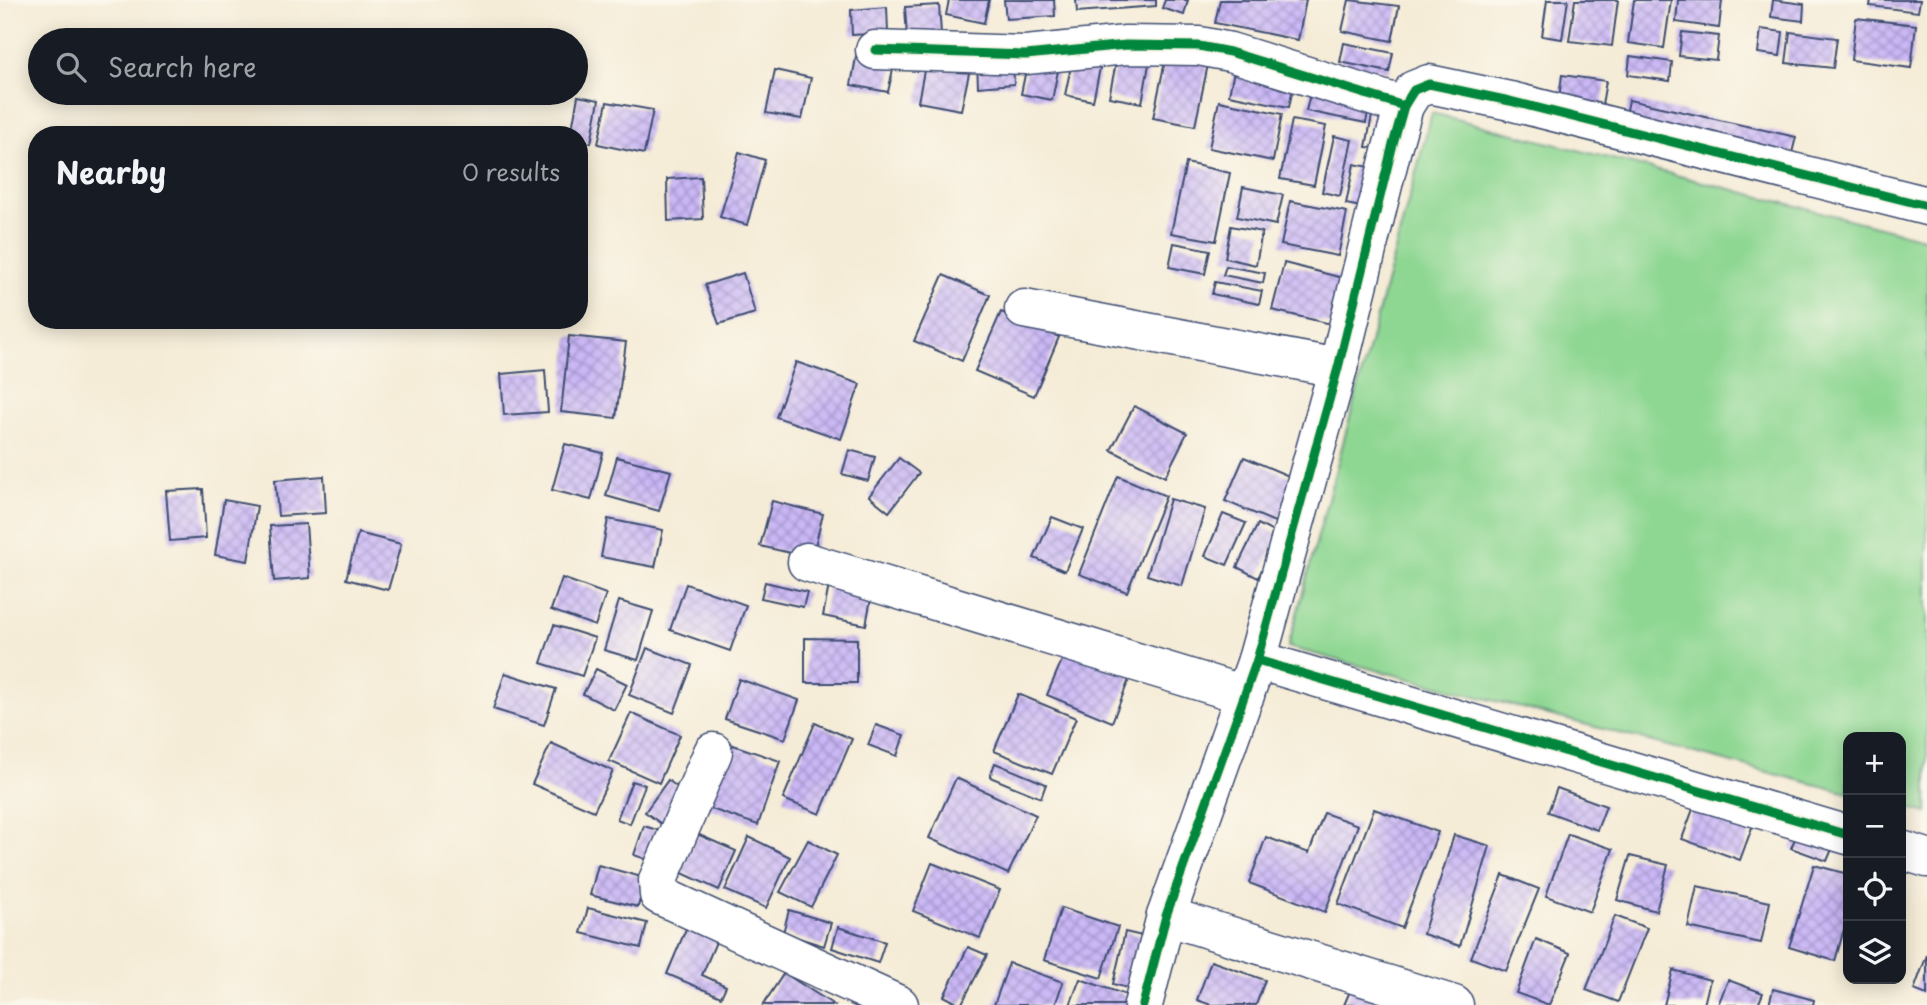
<!DOCTYPE html>
<html lang="en">
<head>
<meta charset="utf-8">
<style>
	:root { --surface:#171b24; --page:#242831; --text:#f1f3f6; --muted:#9ea1a6; --line:#363941 }
	body { margin:0; font-family:"Playpen Sans",sans-serif; background:var(--page); color:var(--text) }
	.controls { position:absolute; right:21px; bottom:21px; display:grid; overflow:hidden; border-radius:14px; box-shadow:0 4px 18px #0003 }
	.controls button { width:63px; height:63px; display:grid; place-items:center; padding:0; border:0; border-bottom:2px solid var(--line); background:var(--surface); color:var(--text); font:35px sans-serif }
	.list { margin:0; padding:0; list-style:none }
	h2 { display:flex; justify-content:space-between; align-items:center; height:91px; margin:0; padding:0 28px; font-size:30px }
	h2 small { font-size:23px; font-weight:400; color:var(--muted) }
	.icon { flex:none; width:38px; height:38px; fill:none; stroke:currentColor; stroke-width:2; stroke-linecap:round; stroke-linejoin:round }
	.map { position:relative; flex:none; width:1927px; height:1005px; overflow:hidden }
	.search { position:absolute; background:var(--surface); box-shadow:0 4px 18px #0003; left:28px; top:28px; width:560px; height:77px; display:flex; align-items:center; gap:18px; box-sizing:border-box; padding:0 24px; border-radius:38px; color:var(--muted); font-size:26px }
	.panel { position:absolute; background:var(--surface); box-shadow:0 4px 18px #0003; left:28px; top:126px; width:560px; height:203px; border-radius:28px }
	.map>svg:first-child { display:block }
</style>
</head>
<body>
<div class="map">
<svg width="1927" height="1005" viewBox="0 0 1927 1005">
	<defs>
		<pattern id="building-cross-hatch" width="8" height="8" patternUnits="userSpaceOnUse" patternTransform="scale(1.75)"><rect width="8" height="8" fill="#cab7f6"/><path d="M0 0l8 8M0 8l8-8" fill="none" stroke="#a395ca"/></pattern>
	</defs>
	<rect width="100%" height="100%" fill="#fbf7ec"/>
	<filter id="ink" filterUnits="userSpaceOnUse"><feTurbulence type="fractalNoise" baseFrequency=".0143" numOctaves="2"/><feDisplacementMap in="SourceGraphic" scale="14" xChannelSelector="R" yChannelSelector="G"/><feConvolveMatrix kernelMatrix="1 2 1 2 8 2 1 2 1" color-interpolation-filters="sRGB"/></filter>
	<filter id="wash" filterUnits="userSpaceOnUse"><feTurbulence type="fractalNoise" baseFrequency=".00686" numOctaves="4" result="noise"/><feDisplacementMap in="SourceGraphic" scale="28" xChannelSelector="R" yChannelSelector="G"/><feGaussianBlur stdDeviation="1.57" result="paint"/><feColorMatrix in="noise" values="0 0 0 0 0 0 0 0 0 0 0 0 0 0 0 0 0 1.4 0 .05"/><feComposite in="paint" operator="in"/></filter>
	<g filter="url(#wash)">
		<rect width="100%" height="100%" fill="#f5ecd7"/>
		<!-- park -->
		<polygon fill="#8ed792" stroke="#548378" stroke-width="2" points="1432,113 1927,239 1927,813 1901,806 1901,737 1848,737 1848,793 1288,647"/>
		<g id="blocks">
			<!-- building -->
			<g fill="url(#building-cross-hatch)">
				<polygon points="949,0 989,0 984,23 946,15"/>
				<polygon points="1004,0 1054,0 1055,16 1006,19"/>
				<polygon points="1076,0 1156,0 1156,6 1077,12"/>
				<polygon points="1165,0 1188,0 1184,15 1162,8"/>
				<polygon points="1220,0 1306,0 1298,40 1215,23"/>
				<polygon points="1349,0 1399,6 1392,41 1342,31"/>
				<polygon points="1547,0 1568,0 1562,39 1542,36"/>
				<polygon points="1575,0 1618,0 1612,46 1569,41"/>
				<polygon points="1634,0 1671,0 1664,48 1628,43"/>
				<polygon points="1678,0 1722,0 1719,28 1676,22"/>
				<polygon points="1773,0 1804,4 1803,21 1771,17"/>
				<polygon points="1871,0 1920,0 1918,12 1870,6"/>
				<polygon points="939,5 941,34 907,37 905,7"/>
				<polygon points="887,7 888,33 852,35 851,10"/>
				<polygon points="1856,18 1916,25 1911,68 1851,60"/>
				<polygon points="1761,29 1783,32 1780,56 1758,53"/>
				<polygon points="1682,32 1719,36 1716,60 1679,56"/>
				<polygon points="1790,32 1837,38 1833,68 1786,63"/>
				<polygon points="1344,43 1393,53 1389,72 1340,62"/>
				<polygon points="1168,47 1210,55 1195,126 1153,118"/>
				<polygon points="857,52 895,60 888,92 851,85"/>
				<polygon points="1074,52 1102,59 1093,101 1065,95"/>
				<polygon points="1118,53 1150,59 1142,103 1109,97"/>
				<polygon points="927,55 971,64 961,110 918,102"/>
				<polygon points="1029,55 1060,61 1052,100 1021,94"/>
				<polygon points="1630,56 1672,62 1670,81 1628,75"/>
				<polygon points="1013,58 1014,84 978,87 977,60"/>
				<polygon points="1235,66 1295,78 1289,107 1229,95"/>
				<polygon points="775,70 811,78 802,119 766,113"/>
				<polygon points="1562,75 1606,81 1602,105 1559,99"/>
				<polygon points="1312,86 1371,98 1366,123 1306,111"/>
				<polygon points="578,96 599,100 591,143 579,141 579,135 571,135"/>
				<polygon points="1629,100 1796,137 1791,157 1625,120"/>
				<polygon points="1219,101 1282,114 1273,161 1209,148"/>
				<polygon points="607,102 653,110 644,154 598,144"/>
				<polygon points="1374,105 1393,109 1385,150 1366,147"/>
				<polygon points="1292,120 1326,126 1314,185 1280,179"/>
				<polygon points="1334,136 1352,140 1340,196 1322,192"/>
				<polygon points="739,152 765,160 747,225 720,217"/>
				<polygon points="1186,163 1230,173 1216,241 1171,233"/>
				<polygon points="1354,164 1379,169 1371,209 1346,204"/>
				<polygon points="701,177 703,219 668,221 667,179"/>
				<polygon points="1243,187 1283,195 1276,225 1237,217"/>
				<polygon points="1290,201 1347,212 1338,256 1281,245"/>
				<polygon points="1231,226 1262,232 1256,265 1225,258"/>
				<polygon points="1174,243 1210,250 1205,274 1169,267"/>
				<polygon points="1284,263 1343,278 1331,324 1272,310"/>
				<polygon points="1226,266 1265,273 1263,283 1223,275"/>
				<polygon points="743,273 755,313 719,324 705,285"/>
				<polygon points="943,275 990,295 962,361 914,341"/>
				<polygon points="1215,282 1262,291 1259,304 1212,294"/>
				<polygon points="1001,312 1059,337 1034,396 975,371"/>
				<polygon points="569,336 626,342 616,418 561,412"/>
				<polygon points="796,362 860,384 841,439 776,417"/>
				<polygon points="545,370 548,412 504,415 501,374"/>
				<polygon points="1134,406 1187,433 1165,477 1111,450"/>
				<polygon points="565,444 603,453 591,500 552,490"/>
				<polygon points="849,450 875,457 868,481 842,474"/>
				<polygon points="617,457 671,471 659,511 606,496"/>
				<polygon points="1244,457 1296,479 1277,523 1225,501"/>
				<polygon points="899,458 919,473 889,512 869,496"/>
				<polygon points="324,476 326,513 278,516 275,480"/>
				<polygon points="1118,476 1166,496 1127,592 1079,574"/>
				<polygon points="203,489 206,538 170,541 166,491"/>
				<polygon points="1170,499 1205,509 1182,586 1147,575"/>
				<polygon points="224,500 257,506 248,561 215,555"/>
				<polygon points="772,501 823,514 812,558 760,546"/>
				<polygon points="1223,514 1246,523 1227,565 1205,556"/>
				<polygon points="1052,517 1083,529 1065,571 1034,558"/>
				<polygon points="608,519 663,530 655,567 601,557"/>
				<polygon points="306,524 310,578 274,581 270,526"/>
				<polygon points="1258,524 1279,535 1258,578 1237,567"/>
				<polygon points="358,533 401,544 388,590 346,579"/>
				<polygon points="562,578 606,594 595,626 551,610"/>
				<polygon points="830,580 873,588 866,625 823,616"/>
				<polygon points="765,582 807,592 803,607 761,598"/>
				<polygon points="686,584 746,605 730,651 670,630"/>
				<polygon points="619,601 653,611 638,660 604,650"/>
				<polygon points="554,625 595,638 582,676 541,663"/>
				<polygon points="805,638 857,639 857,683 805,683"/>
				<polygon points="1068,646 1132,672 1112,722 1047,695"/>
				<polygon points="647,648 692,665 674,713 629,695"/>
				<polygon points="596,669 627,684 614,710 583,694"/>
				<polygon points="505,673 556,689 544,725 493,709"/>
				<polygon points="739,679 799,700 785,739 725,719"/>
				<polygon points="1018,694 1076,718 1052,774 994,751"/>
				<polygon points="631,713 680,735 659,783 609,761"/>
				<polygon points="815,723 852,739 820,814 783,799"/>
				<polygon points="876,725 904,735 897,756 868,745"/>
				<polygon points="551,743 613,771 594,811 532,784"/>
				<polygon points="730,744 780,761 758,825 708,808"/>
				<polygon points="995,763 1046,784 1041,798 990,777"/>
				<polygon points="956,778 1036,815 1008,874 929,838"/>
				<polygon points="668,780 690,797 667,828 645,812"/>
				<polygon points="632,781 645,785 630,824 617,819"/>
				<polygon points="1557,788 1606,806 1597,830 1548,812"/>
				<polygon points="1696,801 1754,822 1740,860 1682,839"/>
				<polygon points="1374,809 1438,832 1402,928 1338,904"/>
				<polygon points="1324,813 1358,825 1325,912 1249,883 1266,837 1309,853"/>
				<polygon points="644,826 670,834 660,864 634,855"/>
				<polygon points="697,834 736,851 719,890 680,872"/>
				<polygon points="1568,834 1613,849 1590,912 1546,896"/>
				<polygon points="1454,835 1490,846 1460,946 1423,934"/>
				<polygon points="1796,836 1832,849 1827,861 1791,848"/>
				<polygon points="749,837 790,857 766,908 725,890"/>
				<polygon points="808,840 837,855 811,907 780,892"/>
				<polygon points="1630,856 1668,865 1656,911 1617,900"/>
				<polygon points="932,863 1000,890 980,938 913,911"/>
				<polygon points="598,865 645,878 638,907 590,895"/>
				<polygon points="1814,865 1848,874 1848,915 1835,961 1789,947"/>
				<polygon points="1503,875 1539,889 1506,971 1471,958"/>
				<polygon points="1697,886 1770,902 1761,943 1688,927"/>
				<polygon points="588,908 647,923 641,948 581,933"/>
				<polygon points="1061,908 1118,927 1101,978 1044,960"/>
				<polygon points="789,910 831,923 824,946 783,933"/>
				<polygon points="1615,916 1647,928 1618,1002 1586,990"/>
				<polygon points="688,924 718,937 702,975 726,986 721,997 667,974"/>
				<polygon points="838,927 885,942 878,963 832,948"/>
				<polygon points="1125,932 1155,939 1142,992 1113,984"/>
				<polygon points="1536,939 1570,953 1549,1005 1516,993"/>
				<polygon points="968,947 987,955 961,1005 944,996"/>
				<polygon points="1927,955 1927,995 1914,990"/>
				<polygon points="1211,961 1265,980 1256,1005 1211,1005 1197,1000"/>
				<polygon points="1009,963 1063,982 1055,1005 994,1005"/>
				<polygon points="1673,970 1710,980 1704,1005 1664,1005"/>
				<polygon points="784,973 834,1005 763,1005"/>
				<polygon points="1080,979 1135,998 1132,1005 1070,1005"/>
				<polygon points="1728,980 1763,993 1758,1005 1718,1005"/>
				<polygon points="1353,984 1389,1005 1344,1005"/>
				<polygon points="1773,989 1814,1000 1813,1005 1769,1005"/>
			</g>
		</g>
	</g>
	<g filter="url(#ink)">
		<use href="#blocks" fill-opacity="0" stroke="#3c4b70" stroke-width="2"/>
		<g fill="none" stroke-linecap="round" stroke-linejoin="round">
			<!-- street casing -->
			<g stroke="#3c4b70" stroke-width="41">
				<g id="street">
					<polyline points="875,50 1026,55 1126,45 1199,46 1230,52 1404,106"/>
					<polyline points="1024,309 1338,368"/>
					<polyline points="807,562 1245,695"/>
					<polyline points="1257,660 1848,835"/>
					<polyline points="713,752 658,880 659,895 899,1005"/>
					<polyline points="1901,850 1927,858"/>
					<polyline points="1166,916 1454,1005"/>
					<polyline points="1143,1005 1166,916 1257,660 1338,368 1392,148 1404,106 1414,90 1429,84 1510,101 1927,206"/>
				</g>
			</g>
			<!-- street -->
			<use href="#street" stroke="#fff" stroke-width="38"/>
			<!-- cycleway casing -->
			<g stroke="#fbf7ec" stroke-width="13">
				<g id="cycleway">
					<polyline points="875,50 1026,55 1126,45 1199,46 1230,52 1404,106"/>
					<polyline points="1257,660 1848,835"/>
					<polyline points="1143,1005 1166,916 1257,660 1338,368 1392,148 1404,106 1414,90 1429,84 1510,101 1927,206"/>
				</g>
			</g>
			<!-- cycleway -->
			<use href="#cycleway" stroke="#00873e" stroke-width="9"/>
		</g>
	</g>
</svg>
<div class="controls">
<button>+</button>
<button>−</button>
<button><svg class="icon" aria-label="locate" viewBox="0 0 24 24"><circle cx="12" cy="12" r="6"/><path d="M12 2v4M12 18v4M2 12h4M18 12h4"/></svg></button>
<button><svg class="icon" aria-label="layers" viewBox="0 0 24 24"><path d="M12 4l9 5-9 5-9-5zM3 14l9 5 9-5"/></svg></button>
</div>
<div class="search"><svg class="icon" aria-label="search" viewBox="0 0 24 24"><circle cx="10" cy="10" r="6"/><path d="M15 15l6 6"/></svg>Search here</div>
<section class="panel">
<h2>Nearby<small>0 results</small></h2>
<ul class="list">
</ul>
</section>
</div>
</body>
</html>
